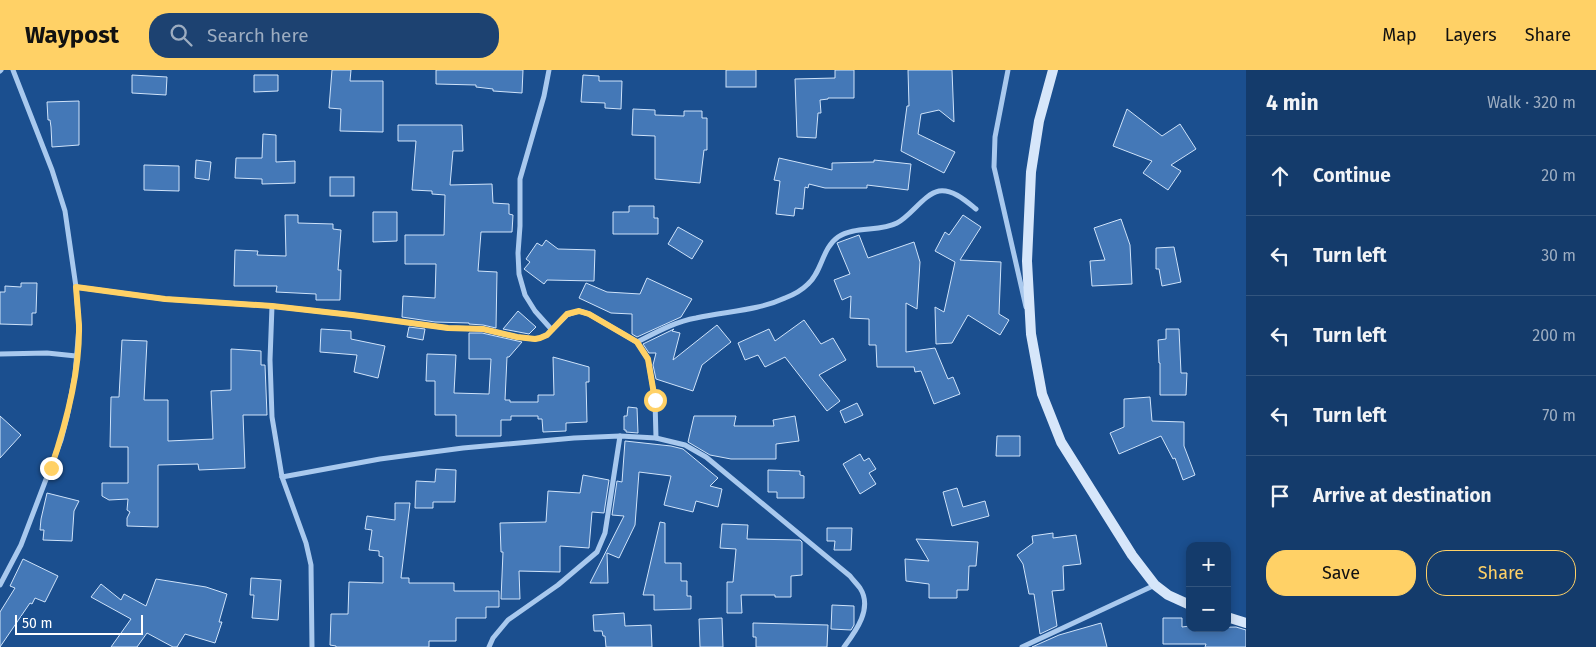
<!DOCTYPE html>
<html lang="en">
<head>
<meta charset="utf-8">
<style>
	:root { --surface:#143b6b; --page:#1d4271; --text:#f1f3f6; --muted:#9dadc1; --line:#33557e; --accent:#ffd166 }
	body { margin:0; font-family:"Fira Sans",sans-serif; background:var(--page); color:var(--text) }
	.controls { position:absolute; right:15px; bottom:15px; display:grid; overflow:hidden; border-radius:10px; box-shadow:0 2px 8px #0003 }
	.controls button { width:45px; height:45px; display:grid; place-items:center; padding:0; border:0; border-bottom:1px solid var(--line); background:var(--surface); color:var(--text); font:25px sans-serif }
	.scale { position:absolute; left:15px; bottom:12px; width:128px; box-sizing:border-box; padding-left:5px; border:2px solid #fff; border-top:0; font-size:14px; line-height:18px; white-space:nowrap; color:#fff; -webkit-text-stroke:4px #1b4f8f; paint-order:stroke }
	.stop { position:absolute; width:15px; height:15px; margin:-11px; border:4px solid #ffd166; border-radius:50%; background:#fff }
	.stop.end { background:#ffd166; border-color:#fff; box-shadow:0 1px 5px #0008 }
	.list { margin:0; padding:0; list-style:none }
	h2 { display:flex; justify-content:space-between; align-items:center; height:65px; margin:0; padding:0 20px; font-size:21px }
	h2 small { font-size:16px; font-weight:400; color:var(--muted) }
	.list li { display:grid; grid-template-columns:32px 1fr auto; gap:15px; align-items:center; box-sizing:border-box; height:80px; padding:0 20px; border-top:1px solid var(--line) }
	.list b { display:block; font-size:19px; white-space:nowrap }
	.list em { font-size:16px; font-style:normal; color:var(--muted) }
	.actions { display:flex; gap:10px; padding:15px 20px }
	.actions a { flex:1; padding:11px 0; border:1px solid var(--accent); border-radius:20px; text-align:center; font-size:18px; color:var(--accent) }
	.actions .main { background:var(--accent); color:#111 }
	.icon { flex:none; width:28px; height:28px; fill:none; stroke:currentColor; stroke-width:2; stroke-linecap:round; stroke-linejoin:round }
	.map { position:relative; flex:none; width:1246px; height:577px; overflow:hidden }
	header { display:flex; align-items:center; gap:30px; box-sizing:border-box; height:70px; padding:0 25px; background:var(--accent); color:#111 }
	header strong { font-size:24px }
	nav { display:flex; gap:28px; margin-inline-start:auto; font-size:18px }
	.search { width:350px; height:45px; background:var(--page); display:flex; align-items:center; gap:12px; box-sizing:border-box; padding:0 18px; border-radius:20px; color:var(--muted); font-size:19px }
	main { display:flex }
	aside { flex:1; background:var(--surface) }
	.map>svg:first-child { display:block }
</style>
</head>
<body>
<header>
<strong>Waypost</strong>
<div class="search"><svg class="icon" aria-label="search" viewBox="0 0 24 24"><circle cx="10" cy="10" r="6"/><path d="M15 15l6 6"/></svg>Search here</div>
<nav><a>Map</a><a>Layers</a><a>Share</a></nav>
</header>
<main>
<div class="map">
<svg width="1246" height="577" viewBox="0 0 1246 577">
	<rect width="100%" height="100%" fill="#1b4f8f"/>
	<!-- building -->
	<g fill="#4478b7" stroke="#cfe3fa">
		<polygon points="332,0 351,0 350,11 383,11 383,62 340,61 341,39 329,38"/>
		<polygon points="436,0 523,0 522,23 493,21 493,19 476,17 476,15 436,14"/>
		<rect x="726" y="0" width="30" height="17"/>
		<polygon points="835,0 854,0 854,28 828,28 828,29 820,30 821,43 818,43 816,68 797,67 795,9 835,8"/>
		<polygon points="908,0 952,0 954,52 939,40 921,44 918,64 955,82 944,103 901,81 907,36 909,36"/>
		<polygon points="132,5 167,7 166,25 132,23"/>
		<polygon points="254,5 278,5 278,21 254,22"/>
		<polygon points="583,5 599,6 599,11 622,11 621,39 605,38 605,33 581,32"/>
		<polygon points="79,31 79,75 52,77 51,57 50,50 48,50 47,32"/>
		<polygon points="633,39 655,40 655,45 684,46 684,41 702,41 702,48 707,48 707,80 704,80 700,113 655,109 655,66 632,65"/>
		<polygon points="1127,39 1162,66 1180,54 1196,79 1171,95 1181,101 1168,120 1143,103 1152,91 1113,76"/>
		<polygon points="398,55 462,55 463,81 453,81 450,115 492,114 493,133 509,134 509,144 513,145 512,162 481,162 478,201 497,202 496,258 483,255 469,254 469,253 435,252 402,247 403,226 435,228 436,194 405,194 405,165 444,165 445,125 432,124 432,121 412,120 416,71 398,71"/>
		<polygon points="263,64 276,65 276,92 295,91 295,113 262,114 262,109 235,108 236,88 262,88"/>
		<polygon points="779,88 832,100 832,93 874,92 874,90 911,94 908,120 867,115 867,118 825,118 809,114 808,118 805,117 803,139 795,138 794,146 776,144 780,111 774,110"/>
		<polygon points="196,90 211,92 209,110 195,108"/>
		<polygon points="144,95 179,96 179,121 144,120"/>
		<rect x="330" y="107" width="24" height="19"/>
		<polygon points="629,136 654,136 654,148 658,148 658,164 613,164 613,142 629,142"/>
		<polygon points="373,142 397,142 397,171 373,172"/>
		<polygon points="285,145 298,145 298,153 333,154 333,159 341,160 338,200 341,200 340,230 316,230 316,224 276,222 277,216 234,216 235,180 258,181 257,185 286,186"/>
		<polygon points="963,145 981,157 960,190 1001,192 999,244 1009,250 1000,265 968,245 952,273 936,274 935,237 944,242 955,192 935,181 945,162 949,165"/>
		<polygon points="1121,149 1130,175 1132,214 1092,216 1090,191 1105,190 1094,158"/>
		<polygon points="678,157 703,171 692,189 668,174"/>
		<polygon points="859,165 868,188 914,172 920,192 917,239 906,233 906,282 935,278 948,309 953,307 960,324 934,334 921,301 915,302 914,297 877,297 876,275 869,275 869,249 850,248 851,226 842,230 834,210 850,204 837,173"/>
		<polygon points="546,170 558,179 595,180 594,211 547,210 544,214 524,199 530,192 526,189 537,173 542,176"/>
		<polygon points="1174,177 1181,212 1162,216 1159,199 1156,199 1156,178"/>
		<polygon points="647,208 692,229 681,247 637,267 632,264 632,244 611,243 579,228 586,213 607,222 640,224"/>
		<polygon points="21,213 37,213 36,243 32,243 32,255 0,254 0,222 5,222 5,216 21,217"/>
		<polygon points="518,241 536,257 529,264 503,259"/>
		<polygon points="804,250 821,274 833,268 846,290 819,305 840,331 827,341 785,287 765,297 758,285 745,290 738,273 769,259 775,271"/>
		<polygon points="717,255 731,272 702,295 693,321 656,309 653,295 656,283 649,283 643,274 674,259 672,261 680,263 673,290"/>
		<polygon points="409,257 425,259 423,270 407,267"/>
		<polygon points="321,259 351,261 351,269 385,276 378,308 354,302 357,285 320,282"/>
		<polygon points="1166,259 1179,259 1181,303 1187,303 1186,325 1160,325 1160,293 1159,293 1158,270 1166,269"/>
		<polygon points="469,263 482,263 522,272 509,287 507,287 505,330 510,330 510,332 538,332 538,325 554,325 553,287 589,297 589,312 586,312 587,352 566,353 566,361 543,362 542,349 538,349 538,346 511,346 511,350 501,350 501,366 456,366 456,345 435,345 435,311 426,311 427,284 456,285 454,323 489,324 491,289 469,289"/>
		<polygon points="122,270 147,271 144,330 168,330 168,371 213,369 211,321 231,320 231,279 261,281 261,295 265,295 267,345 243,345 245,398 199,400 198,394 158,395 158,457 127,456 127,448 130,442 127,440 128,429 109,430 102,426 102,413 128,413 128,377 110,377 111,327 119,327"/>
		<polygon points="1150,327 1152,351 1184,352 1184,376 1195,405 1183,410 1175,388 1173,389 1161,366 1119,384 1110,363 1124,357 1124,329"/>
		<polygon points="857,333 863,345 845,353 840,341"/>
		<polygon points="628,337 637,338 638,363 626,362 626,360 624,360 624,346 627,346"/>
		<polygon points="0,346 21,365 0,388"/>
		<polygon points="694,346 736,346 734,356 774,356 773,350 795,346 799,371 776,374 776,389 731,389 710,385 688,372"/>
		<polygon points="997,366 1020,366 1020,386 996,386"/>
		<polygon points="625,371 671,376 683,379 718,408 710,416 722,419 718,437 696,431 693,442 664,435 671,406 639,402 635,455 619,488 607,483 608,513 590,513 624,446 612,445 617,411 622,412"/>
		<polygon points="860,384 864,391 869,388 876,399 869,403 876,414 860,424 843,394"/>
		<polygon points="436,399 456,400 455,432 433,432 433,438 415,438 416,411 435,412"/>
		<polygon points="768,400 800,401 800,405 804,406 804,428 777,428 777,422 768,422"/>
		<polygon points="583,405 609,410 604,443 592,442 589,478 560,476 560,502 519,501 520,529 501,529 503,482 501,482 500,453 546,452 548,421 580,423"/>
		<polygon points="957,418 963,437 985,431 989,446 952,456 943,422"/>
		<polygon points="47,423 79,431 74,441 72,471 43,470 44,460 40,460 41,449"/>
		<polygon points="395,433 410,433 401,508 409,508 409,513 454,513 454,521 499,521 499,537 486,537 486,548 456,548 456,571 429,571 429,577 336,577 336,576 330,575 331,544 348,544 349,512 383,513 383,487 379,486 379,481 369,480 372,460 365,459 367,446 395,450"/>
		<polygon points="660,452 665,453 665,493 681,493 681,511 687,511 687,526 691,526 691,539 654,540 654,525 643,525"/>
		<polygon points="722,454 748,455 747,469 800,470 802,472 802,505 791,506 791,527 775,527 775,525 741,525 742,543 727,543 727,512 733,512 736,479 720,478"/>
		<polygon points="827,458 852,458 851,480 834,480 835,471 827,471"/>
		<polygon points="1053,463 1053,468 1076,465 1081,494 1063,496 1064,520 1052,521 1057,556 1040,564 1034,524 1029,524 1023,494 1017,485 1033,473 1032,466"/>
		<polygon points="916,469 978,472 976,496 969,496 968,520 957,520 957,528 929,528 929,514 906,511 905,489 929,491"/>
		<polygon points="23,489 58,506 45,532 35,528 32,534 30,533 0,577 0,542 15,518 10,516"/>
		<polygon points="251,508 281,510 278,550 252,548 254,525 250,525"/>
		<polygon points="156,509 206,517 227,524 219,552 222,552 215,573 185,564 177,577 173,577 147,563 137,577 111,577 131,549 91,527 101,514 121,530 124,524 146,536"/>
		<polygon points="832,535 854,536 854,555 851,560 831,559"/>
		<polygon points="624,543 625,556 651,555 652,577 606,577 605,566 603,566 602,561 594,561 593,545"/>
		<polygon points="722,548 723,577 700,577 699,549"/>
		<polygon points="1163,548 1182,548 1182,557 1190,556 1190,558 1236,557 1246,560 1246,577 1205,577 1206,574 1163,574"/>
		<polygon points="753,553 828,555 827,577 756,577 756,567 753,567"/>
		<polygon points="1101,553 1107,577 1032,577 1059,565"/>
	</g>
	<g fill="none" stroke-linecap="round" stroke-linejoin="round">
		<!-- street -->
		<g stroke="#a9c9ee" stroke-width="5">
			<polyline points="549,0 544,26 520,109 520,156 518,183 519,204 525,225 535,241 552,260"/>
			<polyline points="1008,0 995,67 994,97 1026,237"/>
			<polyline points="0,1 1,0"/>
			<polyline points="76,217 165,229 272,236 352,245 448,258 483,259 517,267 535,269 540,268 547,265 567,245 579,241 589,244 637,272 648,289 655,330 656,368"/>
			<polyline points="272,236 270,290 272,347 282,407 306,473 311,495 312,577"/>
			<path d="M637,272c20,-10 37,-20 59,-24 30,-7 61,-7 89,-20 8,-3 17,-8 23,-14 14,-12 14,-36 30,-47 16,-11 42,-5 59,-14 14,-7 27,-29 42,-32 14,-2 27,10 37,18"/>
			<polyline points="0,284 47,283 76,286"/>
			<path d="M282,407l98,-18 83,-11 111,-10 46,-2 36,2 29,7 21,12 144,119c3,4 7,8 10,12 13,20 -4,43 -16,59"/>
			<polyline points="0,515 21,475 61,370 67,347 75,305 79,257 76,217 65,141 52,100 13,0"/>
			<polyline points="489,577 493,568 508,550 558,515 597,482 605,463 620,366"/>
			<polyline points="1022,577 1155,515"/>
		</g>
		<!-- secondary -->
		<g stroke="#d6e6fa" stroke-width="10">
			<polyline points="1053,0 1039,51 1031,102 1027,191 1031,264 1042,324 1061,372 1132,485 1155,515 1168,525 1190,535"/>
			<polyline points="1227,547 1246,553"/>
		</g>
	</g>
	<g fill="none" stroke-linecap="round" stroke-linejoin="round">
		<!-- route -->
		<path stroke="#ffd166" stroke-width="6" d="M51,398c15,-44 29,-96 28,-143 -1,-13 -2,-25 -3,-38l89,12 107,7 80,9 96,13 35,1 34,8 18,2 5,-1 7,-3 20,-21 12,-3 10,3 48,28 11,17 7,41"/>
	</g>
</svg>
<div class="controls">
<button>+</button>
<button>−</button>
</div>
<div class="scale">50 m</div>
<div class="stop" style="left:655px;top:330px"></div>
<div class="stop end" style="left:51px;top:398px"></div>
</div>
<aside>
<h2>4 min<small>Walk · 320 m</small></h2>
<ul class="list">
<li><svg class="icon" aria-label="ahead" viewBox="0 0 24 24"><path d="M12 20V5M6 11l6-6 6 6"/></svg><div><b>Continue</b></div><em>20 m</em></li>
<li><svg class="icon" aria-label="left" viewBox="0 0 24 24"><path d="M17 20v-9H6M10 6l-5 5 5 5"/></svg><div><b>Turn left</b></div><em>30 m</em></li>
<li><svg class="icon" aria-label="left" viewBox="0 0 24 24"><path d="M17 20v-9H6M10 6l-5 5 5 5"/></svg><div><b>Turn left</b></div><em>200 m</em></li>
<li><svg class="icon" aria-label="left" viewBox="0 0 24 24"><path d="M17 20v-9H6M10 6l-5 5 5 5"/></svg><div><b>Turn left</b></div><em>70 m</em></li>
<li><svg class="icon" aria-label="arrive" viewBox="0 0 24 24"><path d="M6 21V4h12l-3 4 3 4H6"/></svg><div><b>Arrive at destination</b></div></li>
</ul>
<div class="actions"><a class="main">Save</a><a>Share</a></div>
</aside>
</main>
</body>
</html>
